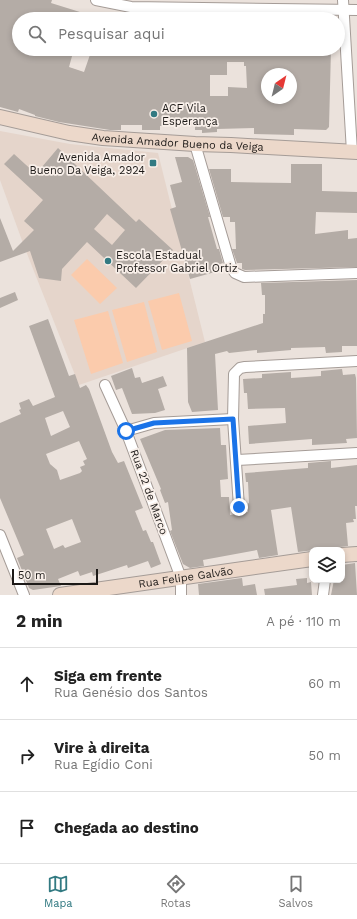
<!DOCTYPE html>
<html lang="pt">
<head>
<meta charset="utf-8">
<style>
	:root { --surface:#fff; --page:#f2f2f2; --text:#222; --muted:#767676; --line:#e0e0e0; --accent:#327a82 }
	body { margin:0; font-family:"Work Sans",sans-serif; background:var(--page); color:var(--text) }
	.controls { position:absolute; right:12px; bottom:12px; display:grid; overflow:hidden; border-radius:8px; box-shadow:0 2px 6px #0003 }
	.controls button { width:36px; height:36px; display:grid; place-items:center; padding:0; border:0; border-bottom:1px solid var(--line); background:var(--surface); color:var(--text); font:20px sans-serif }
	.compass { position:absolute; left:261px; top:68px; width:36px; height:36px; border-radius:50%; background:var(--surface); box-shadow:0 2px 6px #0003; rotate:35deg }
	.scale { position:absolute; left:12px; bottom:10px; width:86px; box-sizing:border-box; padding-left:4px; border:2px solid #1c1917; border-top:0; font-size:11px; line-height:14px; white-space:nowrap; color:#1c1917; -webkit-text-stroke:3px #f8efe9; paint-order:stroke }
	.stop { position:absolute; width:12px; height:12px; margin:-9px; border:3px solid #1a73e8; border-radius:50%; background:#fff }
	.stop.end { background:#1a73e8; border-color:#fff; box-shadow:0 1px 4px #0008 }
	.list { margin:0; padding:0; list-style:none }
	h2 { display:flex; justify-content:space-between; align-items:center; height:52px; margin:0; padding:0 16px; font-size:17px }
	h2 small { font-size:13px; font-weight:400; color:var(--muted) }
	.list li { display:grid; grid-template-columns:26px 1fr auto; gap:12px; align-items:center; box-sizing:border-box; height:72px; padding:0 16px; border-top:1px solid var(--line) }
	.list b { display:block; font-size:15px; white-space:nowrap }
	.list p { margin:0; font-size:13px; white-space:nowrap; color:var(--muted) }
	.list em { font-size:13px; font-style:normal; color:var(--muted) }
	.icon { flex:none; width:22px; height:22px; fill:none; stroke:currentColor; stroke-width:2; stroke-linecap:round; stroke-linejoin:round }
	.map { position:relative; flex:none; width:357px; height:595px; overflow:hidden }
	.search { position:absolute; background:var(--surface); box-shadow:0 2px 6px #0003; left:12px; right:12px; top:12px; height:44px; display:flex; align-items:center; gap:10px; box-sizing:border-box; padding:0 14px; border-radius:22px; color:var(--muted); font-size:15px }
	.sheet { height:268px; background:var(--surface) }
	nav { display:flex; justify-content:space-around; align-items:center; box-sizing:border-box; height:56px; border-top:1px solid var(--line); background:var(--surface); font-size:11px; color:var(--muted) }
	nav a { display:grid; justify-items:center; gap:2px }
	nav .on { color:var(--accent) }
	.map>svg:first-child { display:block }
</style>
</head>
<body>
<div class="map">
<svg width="357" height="595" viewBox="0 0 357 595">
	<rect width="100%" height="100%" fill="#ebe2dc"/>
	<!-- built -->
	<polygon fill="#e5d5cb" points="0,131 70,144 158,153 205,342 79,385 24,246 0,180"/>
	<!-- green -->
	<g fill="#fbcbac">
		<polygon points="87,259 117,288 100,304 71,275"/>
		<polygon points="179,293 192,341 162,350 148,301"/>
		<polygon points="144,302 157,352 127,362 112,310"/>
		<polygon points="108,311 123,363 91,374 74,320"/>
	</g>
	<!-- building -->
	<g fill="#b4aca6" fill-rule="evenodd">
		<path d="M0,0h52l-1,3 45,14 -1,2h-76v30h55l-5,18 15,5 8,-23h239l-2,78 -3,3 -32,-1v6l-40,-1v-6l-37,1v3l-15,1v-3h-7v-5l-35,1v4h-18v-5h-21v5h-11l-51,-8 -24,-6v-1l-16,-6 -1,3 -18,-5zM227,62h17v4h2l1,22 -19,-1v9h-18v-21h17zM267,74h24v24h-24z"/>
		<path d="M58,148l78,74 3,-3 34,31 -37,38 -49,-46 -25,27 -1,12 -22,-3 -9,-27 -30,11v-44l13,33 21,-21 -10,-9 19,-21 -39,-36 10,-10 22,20zM107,214l18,16 -13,15 -18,-16z"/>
		<polygon points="175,157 188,157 193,160 210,217 208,217 217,249 219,249 223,263 220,264 222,270 190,279 170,209 176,207 170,185 182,182"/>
		<polygon points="291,164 322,164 322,191 357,192 357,213 316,212 315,234 348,230 348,239 357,238 357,267 245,270 242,269 242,263 237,263 232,249 236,249 235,222 230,222 230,217 223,217 209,169 231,169 231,182 291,183"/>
		<polygon points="357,280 357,346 342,346 342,352 326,353 325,347 291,348 291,350 257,353 257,350 229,353 227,351 215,354 218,410 192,412 188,402 187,348 263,323 263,314 265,314 265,295 262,295 261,283"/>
		<polygon points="15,292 18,300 0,308 0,298"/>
		<path d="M48,319l21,57 6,-2 5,14 6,-3 3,4 23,63 6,11 6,-2 19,47 -8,3 8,20 3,-1 5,12h2l8,22 -10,4 -3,-7 -20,7 -1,-3 -34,11 -1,-4 -12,4 -2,-5 -20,8 3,7 -28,4 -4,-2 -12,-30 7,-3 -24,-57v-75l21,-9 -2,-4 2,-1 -2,-6 10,-4 4,7 22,-9 -26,-71zM63,411l7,16 -19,9 -6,-18zM79,441l8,18 -4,2 2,4 -5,2 2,4 -2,2 -20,7 -3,-10 -7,-6 -4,-10zM72,519l9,23 -16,6 -2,-3 -9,4 -8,-20z"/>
		<polygon points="132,368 135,378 140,377 142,383 163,376 167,386 158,389 165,410 155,413 132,414 122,388 116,390 111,376"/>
		<polygon points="342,369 343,375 355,374 356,378 357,438 346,439 347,443 312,445 312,439 249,444 248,426 286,423 285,408 248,409 247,393 244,393 243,379 262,378 262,374 291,372 291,378 321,376 321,371"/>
		<polygon points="220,428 221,445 226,445 228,479 220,480 221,497 229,497 230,515 248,512 247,504 249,503 248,482 246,482 245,473 308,468 308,463 331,461 331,468 357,465 357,506 355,506 356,519 353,519 354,522 346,523 348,546 298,552 291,507 271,510 278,555 259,558 257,550 203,560 204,566 190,568 183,564 170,531 172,530 168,502 165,503 160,490 161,489 140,439 165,430"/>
		<polygon points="355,563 357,595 331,595 334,580 342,580 342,565"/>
		<polygon points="242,578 243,586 255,584 257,595 199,595 198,584"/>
		<polygon points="307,578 307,583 311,582 312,595 265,595 264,589 297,585 296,579"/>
	</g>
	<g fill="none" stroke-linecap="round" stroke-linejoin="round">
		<!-- street casing -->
		<g stroke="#a59c97" stroke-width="12">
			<g id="street">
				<polyline points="96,0 131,7 357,10"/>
				<polyline points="343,0 352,152"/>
				<polyline points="195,144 231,267 235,273 244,277 357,273"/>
				<polyline points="105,385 126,431 181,578 181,595"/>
				<polyline points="126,431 154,423 233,419"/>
				<polyline points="237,460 357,453"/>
				<polyline points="239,507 233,419 234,374 240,368 245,367 357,361"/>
				<polyline points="0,535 24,595"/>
				<polyline points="323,595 325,580"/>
			</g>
		</g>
		<!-- secondary casing -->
		<g stroke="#a59c97" stroke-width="16">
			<g id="secondary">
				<path id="s1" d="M0,117l69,16 34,5 92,6 36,1 126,7"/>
				<polyline points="342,555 357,554"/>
				<path id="s2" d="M60,595l252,-36"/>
			</g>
		</g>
		<!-- street -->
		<use href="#street" stroke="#fff" stroke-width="10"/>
		<!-- secondary -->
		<use href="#secondary" stroke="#ecd8ca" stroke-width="14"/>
	</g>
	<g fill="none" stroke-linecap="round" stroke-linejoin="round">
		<!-- route -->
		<polyline stroke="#1a73e8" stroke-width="5" points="126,431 154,423 233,419 239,507"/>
	</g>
	<!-- markers -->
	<g fill="#327a82" stroke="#f8efe9" stroke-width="1.5">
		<circle cx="154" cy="114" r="4"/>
		<rect x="149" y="159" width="8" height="8" rx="2"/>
		<circle cx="108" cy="261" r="4"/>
	</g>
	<g text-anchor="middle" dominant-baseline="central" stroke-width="3.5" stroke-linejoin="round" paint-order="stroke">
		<!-- poi labels -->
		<g font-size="11" fill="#1c1917" stroke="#f8efe9" text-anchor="start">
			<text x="162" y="108">ACF Vila<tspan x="162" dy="13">Esperança</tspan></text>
			<text x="145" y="157" text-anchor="end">Avenida Amador<tspan x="145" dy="13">Bueno Da Veiga, 2924</tspan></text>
			<text x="116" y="255">Escola Estadual<tspan x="116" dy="13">Professor Gabriel Ortiz</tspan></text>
		</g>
		<!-- street labels -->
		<g font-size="11" fill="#1c1917" stroke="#f8efe9">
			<text stroke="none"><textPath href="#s1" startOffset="180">Avenida Amador Bueno da Veiga</textPath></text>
			<text transform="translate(149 492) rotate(70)">Rua 22 de Marco</text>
			<text stroke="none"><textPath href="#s2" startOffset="127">Rua Felipe Galvão</textPath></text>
		</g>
	</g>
</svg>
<div class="controls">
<button><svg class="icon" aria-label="layers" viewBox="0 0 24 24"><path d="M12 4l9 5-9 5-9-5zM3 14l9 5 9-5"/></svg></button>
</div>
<svg class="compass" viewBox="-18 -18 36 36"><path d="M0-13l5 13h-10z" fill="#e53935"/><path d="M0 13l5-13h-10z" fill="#767676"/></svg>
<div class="scale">50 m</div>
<div class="stop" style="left:126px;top:431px"></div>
<div class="stop end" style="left:239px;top:507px"></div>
<div class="search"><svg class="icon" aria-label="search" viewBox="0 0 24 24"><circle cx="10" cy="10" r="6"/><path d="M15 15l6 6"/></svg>Pesquisar aqui</div>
</div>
<section class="sheet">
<h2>2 min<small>A pé · 110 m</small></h2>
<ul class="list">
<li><svg class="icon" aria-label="ahead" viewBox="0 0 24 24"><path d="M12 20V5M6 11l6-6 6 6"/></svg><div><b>Siga em frente</b><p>Rua Genésio dos Santos</p></div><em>60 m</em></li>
<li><svg class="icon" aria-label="right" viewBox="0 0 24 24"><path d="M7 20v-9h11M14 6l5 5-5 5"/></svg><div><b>Vire à direita</b><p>Rua Egídio Coni</p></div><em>50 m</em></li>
<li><svg class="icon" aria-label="arrive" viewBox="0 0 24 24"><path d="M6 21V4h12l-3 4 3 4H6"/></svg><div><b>Chegada ao destino</b></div></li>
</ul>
</section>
<nav>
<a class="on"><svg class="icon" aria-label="map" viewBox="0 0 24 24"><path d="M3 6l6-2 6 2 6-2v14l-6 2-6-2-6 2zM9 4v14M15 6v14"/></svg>Mapa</a>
<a><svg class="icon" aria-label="directions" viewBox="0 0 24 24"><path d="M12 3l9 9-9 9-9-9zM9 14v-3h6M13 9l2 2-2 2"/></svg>Rotas</a>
<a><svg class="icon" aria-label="saved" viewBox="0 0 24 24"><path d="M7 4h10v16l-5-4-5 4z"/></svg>Salvos</a>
</nav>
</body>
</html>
